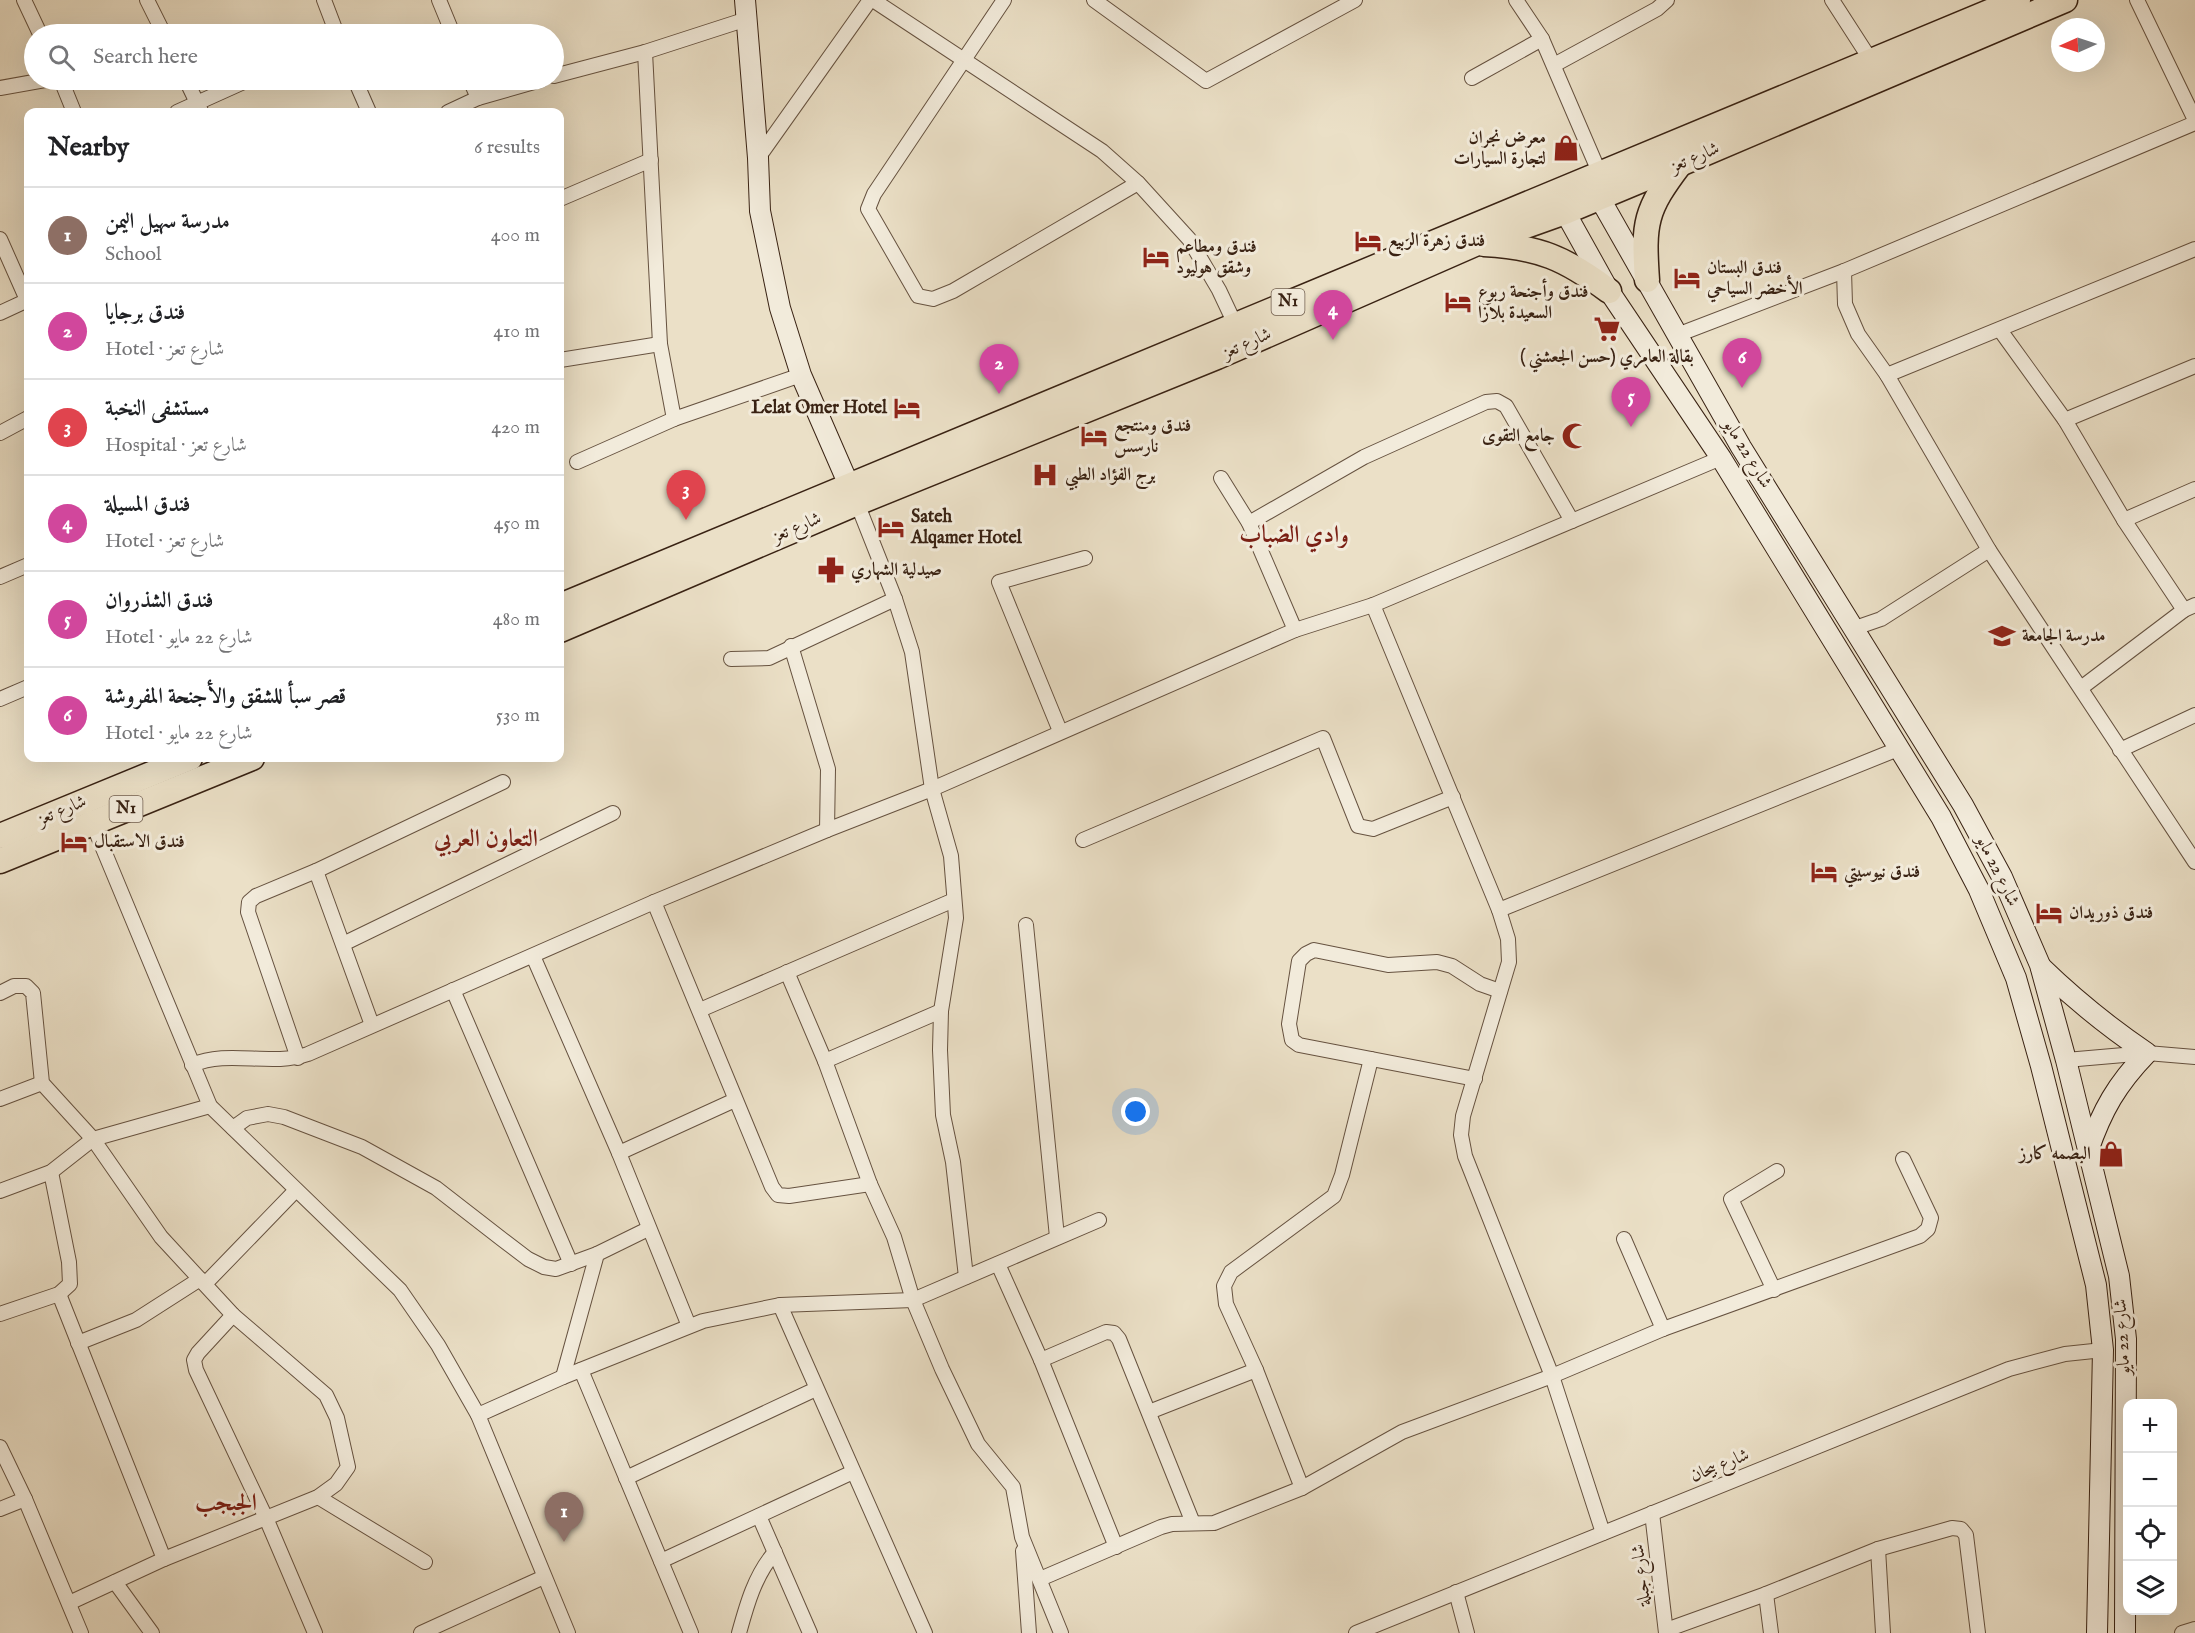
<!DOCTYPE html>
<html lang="en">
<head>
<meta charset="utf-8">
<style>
	:root { --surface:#fff; --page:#f2f2f2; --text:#202124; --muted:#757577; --line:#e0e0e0; --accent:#db2777 }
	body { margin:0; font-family:"IM FELL English",Amiri,serif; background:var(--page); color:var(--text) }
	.controls { position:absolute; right:18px; bottom:18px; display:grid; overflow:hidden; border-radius:12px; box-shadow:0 6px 24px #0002 }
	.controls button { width:54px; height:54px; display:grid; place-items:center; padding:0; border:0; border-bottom:2px solid var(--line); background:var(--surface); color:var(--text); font:30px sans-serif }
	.compass { position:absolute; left:2051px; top:18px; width:54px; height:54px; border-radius:50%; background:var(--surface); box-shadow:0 6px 24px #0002; rotate:267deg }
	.you { position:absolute; left:1136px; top:1112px; width:21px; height:21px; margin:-15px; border:4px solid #fff; border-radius:50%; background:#1a73e8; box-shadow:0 0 0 9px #1a73e833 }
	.badge { display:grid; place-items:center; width:39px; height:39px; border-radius:50%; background:var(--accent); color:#fff; font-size:20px; font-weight:700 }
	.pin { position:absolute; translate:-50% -50px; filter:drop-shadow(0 2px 3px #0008) }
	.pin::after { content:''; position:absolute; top:32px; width:21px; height:18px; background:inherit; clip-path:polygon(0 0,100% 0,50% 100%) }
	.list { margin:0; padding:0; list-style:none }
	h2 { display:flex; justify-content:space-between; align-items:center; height:78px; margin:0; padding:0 24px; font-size:26px }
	h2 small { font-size:20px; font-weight:400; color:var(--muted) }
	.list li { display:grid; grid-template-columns:39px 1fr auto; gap:18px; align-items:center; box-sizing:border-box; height:96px; padding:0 24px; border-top:2px solid var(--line) }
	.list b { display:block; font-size:22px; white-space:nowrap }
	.list p { margin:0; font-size:20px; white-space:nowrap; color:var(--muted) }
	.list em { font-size:20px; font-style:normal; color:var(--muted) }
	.icon { flex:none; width:33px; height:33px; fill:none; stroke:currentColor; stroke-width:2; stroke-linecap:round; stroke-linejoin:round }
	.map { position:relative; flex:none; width:2195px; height:1633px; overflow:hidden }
	.search { position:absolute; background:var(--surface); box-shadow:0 6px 24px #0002; left:24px; top:24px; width:540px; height:66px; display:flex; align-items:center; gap:15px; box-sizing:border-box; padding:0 21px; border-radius:33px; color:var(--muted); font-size:22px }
	.panel { position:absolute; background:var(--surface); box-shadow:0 6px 24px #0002; left:24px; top:108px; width:540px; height:654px; border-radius:12px }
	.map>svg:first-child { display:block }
</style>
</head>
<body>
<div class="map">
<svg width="2195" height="1633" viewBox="0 0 2195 1633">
	<rect width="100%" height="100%" fill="#ebe0c7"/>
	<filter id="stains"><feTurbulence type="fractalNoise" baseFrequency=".00333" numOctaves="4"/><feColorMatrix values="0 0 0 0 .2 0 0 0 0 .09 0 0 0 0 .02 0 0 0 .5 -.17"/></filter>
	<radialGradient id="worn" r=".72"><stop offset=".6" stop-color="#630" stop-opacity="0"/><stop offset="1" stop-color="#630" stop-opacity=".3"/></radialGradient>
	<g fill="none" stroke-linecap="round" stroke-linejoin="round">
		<!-- street casing -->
		<g stroke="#665240" stroke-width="16">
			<g id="street">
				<polyline points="24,0 40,34"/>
				<polyline points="147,0 164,34"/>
				<polyline points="324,0 337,34"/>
				<polyline points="439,0 453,34"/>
				<polyline points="873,0 1102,151 1138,183 1189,239 1219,290 1235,324"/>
				<polyline points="1004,0 874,194 868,209 918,296 933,299 953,291 1138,183"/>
				<polyline points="1094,0 1206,81 1355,0"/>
				<polyline points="1516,0 1542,39 1600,174"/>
				<polyline points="1832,0 1872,62"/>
				<polyline points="2137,0 2195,120"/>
				<polyline points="645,52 660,344 674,419 801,375"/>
				<polyline points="1554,65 1657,9 1667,0"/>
				<polyline points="554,76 645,52 747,19"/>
				<polyline points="1472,78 1542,39"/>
				<polyline points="61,80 74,112"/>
				<polyline points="186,80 201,111"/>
				<polyline points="355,80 369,112"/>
				<polyline points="470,80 478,98"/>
				<polyline points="0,88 45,80"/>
				<polyline points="177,112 248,80"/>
				<polyline points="448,112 478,98 541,80"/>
				<polyline points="758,158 870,0"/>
				<polyline points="560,199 651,160"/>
				<polyline points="0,239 27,300"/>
				<polyline points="1844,271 1845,304 1858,334 1887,375 1989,550 2195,862"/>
				<polyline points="0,313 28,300"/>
				<polyline points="2000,330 2065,420 2124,520 2184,610"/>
				<polyline points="1677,335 1844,271 2195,123"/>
				<polyline points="560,360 660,344"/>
				<polyline points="1887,375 2195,249"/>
				<polyline points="2065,420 2195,366"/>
				<polyline points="0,433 28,418"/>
				<polyline points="577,462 674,419"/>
				<polyline points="1221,478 1249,523 1295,630"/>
				<polyline points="857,503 895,599 912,652 932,789 951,856 956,918 941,1011 940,1050 943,1115 953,1162 966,1277"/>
				<polyline points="2124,520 2195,489"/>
				<polyline points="1249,523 1364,457 1486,402 1497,401 1506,406 1572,521"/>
				<polyline points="0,577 28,565"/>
				<polyline points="1373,605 1499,910 1508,939 1509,962 1463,1116 1461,1135 1465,1156 1552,1376 1603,1533"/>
				<polyline points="1855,628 1881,619 1989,550"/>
				<polyline points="791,646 828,769 827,830"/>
				<polyline points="731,659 769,658 895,599"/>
				<polyline points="2081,688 2184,610 2195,605"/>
				<polyline points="0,699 28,687"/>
				<polyline points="1060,731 999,582 1085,558"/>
				<polyline points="2120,750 2195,715"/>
				<polyline points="90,817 210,1106 400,1290 438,1345 478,1415 568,1633"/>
				<polyline points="1083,840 1323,738 1358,826 1373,829 1453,797"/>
				<polyline points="316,871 372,1025"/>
				<polyline points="654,902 772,1187 778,1195 789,1196 870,1184"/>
				<polyline points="1499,910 1898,749"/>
				<polyline points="1026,925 1057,1237"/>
				<polyline points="343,944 613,813"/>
				<polyline points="533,956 619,1153 689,1326"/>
				<polyline points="787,972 825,1061 870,1184 894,1237 913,1300 942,1369 978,1444 1013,1487 1022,1537 1061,1633"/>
				<polyline points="453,990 571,1264"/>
				<polyline points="0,993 14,986 26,986 33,993 42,1083 93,1139 161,1237 233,1315 326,1395 337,1418 348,1467 336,1484 318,1497 164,1559 69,1603"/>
				<polyline points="700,1010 954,900"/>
				<polyline points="298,1058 248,912 249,902 256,896 316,871 503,782"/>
				<polyline points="2066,1060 2147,1053 2195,1057"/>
				<polyline points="825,1061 941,1011"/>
				<path d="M192,1065c37,-16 78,2 116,-11l346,-152 173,-72 105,-41 363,-159 78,-25 348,-147"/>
				<polyline points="1475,1079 1299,1045 1292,1040 1289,1024 1299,961 1306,954 1314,950 1388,965 1437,962 1452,966 1480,984 1500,991"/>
				<polyline points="0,1099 42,1083"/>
				<polyline points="233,1128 247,1118 268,1114 284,1117 362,1147 436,1188 503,1240 528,1259 544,1267 556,1269 597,1254"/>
				<polyline points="619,1153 735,1100"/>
				<polyline points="0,1191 51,1172 93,1139 210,1106"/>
				<polyline points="1624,1239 1663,1329"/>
				<polyline points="998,1264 1041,1360 1116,1547"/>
				<polyline points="205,1284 296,1190"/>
				<polyline points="1774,1290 1731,1199 1777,1171"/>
				<polyline points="59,1294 164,1559"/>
				<polyline points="780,1305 925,1633"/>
				<polyline points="0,1314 59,1294 70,1284 69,1262 51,1172"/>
				<polyline points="233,1315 198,1353 194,1360 196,1370 266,1518 315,1633"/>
				<polyline points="78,1343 136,1320 200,1279"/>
				<polyline points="1041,1360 1106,1332 1114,1333 1119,1339 1193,1523"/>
				<polyline points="581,1370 691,1633"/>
				<polyline points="563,1377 597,1254 648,1229"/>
				<polyline points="1149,1412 1256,1370"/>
				<polyline points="478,1415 563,1377 703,1321 780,1305 913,1300 1099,1220"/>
				<polyline points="0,1447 25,1499 81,1633"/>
				<polyline points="626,1478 816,1389"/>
				<polyline points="1302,1488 1256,1370 1226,1304 1224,1286 1231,1272 1334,1196 1342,1175 1371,1059"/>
				<polyline points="318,1497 425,1562"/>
				<polyline points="0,1509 25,1499"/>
				<polyline points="1652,1513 1666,1633"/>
				<polyline points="759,1516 810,1633"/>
				<polyline points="1878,1549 1883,1633"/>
				<polyline points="1023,1551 1029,1633"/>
				<polyline points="661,1561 853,1472"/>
				<polyline points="1040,1579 1161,1527 1172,1524 1214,1523 1302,1488 1402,1432 1552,1376 1663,1329 1920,1236 1928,1229 1931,1218 1903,1159"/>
				<polyline points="115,1582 152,1633"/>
				<polyline points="1456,1592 1467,1633"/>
				<polyline points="1766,1594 1771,1633"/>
				<polyline points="1666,1630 1766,1594 1878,1549 1952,1528 1961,1529 1966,1535 1978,1633"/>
				<polyline points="421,1633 544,1577"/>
				<path d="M739,1633c8,-29 16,-58 36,-81"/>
				<polyline points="1356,1633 2009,1369 2065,1354 2103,1350"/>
				<polyline points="2182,1633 2195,1629"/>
			</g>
		</g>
		<!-- secondary casing -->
		<g stroke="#392213" stroke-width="22">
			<g id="secondary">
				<polyline points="745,0 758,158 760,211 780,308 801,375 848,483"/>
				<polyline points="1599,197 1741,447 1963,805 2002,877 2040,965 2066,1060 2119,1276 2126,1339 2125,1633"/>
				<polyline points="1565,212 1609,291 1721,458 1941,817 1979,890 2016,978 2041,1066 2096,1285 2103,1350 2097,1633"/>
				<path d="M2041,967c34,33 66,59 106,86 -30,31 -45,57 -59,98"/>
			</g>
		</g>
		<!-- highway casing -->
		<g stroke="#392213" stroke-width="27">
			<g id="highway">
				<path d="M1484,244c55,3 81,14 125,47"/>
				<path d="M1647,280c-4,-57 -2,-70 33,-116"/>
				<path d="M560,606c484,-206 972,-403 1458,-606"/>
				<polyline points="560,630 857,503 1217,357 1475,244 1565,212 1680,164 2065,0"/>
				<polyline points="0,836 190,758"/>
				<polyline points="0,861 252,758"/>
			</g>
		</g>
		<!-- street -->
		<use href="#street" stroke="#f2ebdb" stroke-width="14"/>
		<!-- secondary -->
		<use href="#secondary" stroke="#f2ebdb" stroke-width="20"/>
		<!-- highway -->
		<use href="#highway" stroke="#ebe0c7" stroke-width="24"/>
	</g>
	<!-- icons -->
	<defs>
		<g id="shop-bare" transform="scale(2.07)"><path d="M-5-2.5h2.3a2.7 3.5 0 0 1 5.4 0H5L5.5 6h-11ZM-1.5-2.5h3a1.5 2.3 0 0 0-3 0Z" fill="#8f2418" stroke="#f2ebdb" stroke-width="2.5" paint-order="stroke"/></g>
		<g id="hotel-bare" transform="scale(2.07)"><path d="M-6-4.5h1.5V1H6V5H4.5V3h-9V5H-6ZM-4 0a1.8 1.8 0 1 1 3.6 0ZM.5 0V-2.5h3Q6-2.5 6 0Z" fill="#8f2418" stroke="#f2ebdb" stroke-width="2.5" paint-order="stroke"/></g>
		<g id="supermarket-bare" transform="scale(2.07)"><path d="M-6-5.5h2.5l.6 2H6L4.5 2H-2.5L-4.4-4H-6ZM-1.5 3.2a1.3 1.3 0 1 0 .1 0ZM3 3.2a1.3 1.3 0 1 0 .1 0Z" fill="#8f2418" stroke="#f2ebdb" stroke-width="2.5" paint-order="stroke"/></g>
		<g id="mosque-bare" transform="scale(2.07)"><path d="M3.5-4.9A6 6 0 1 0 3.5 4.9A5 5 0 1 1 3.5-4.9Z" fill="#8f2418" stroke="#f2ebdb" stroke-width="2.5" paint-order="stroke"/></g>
		<g id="hospital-bare" transform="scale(2.07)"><path d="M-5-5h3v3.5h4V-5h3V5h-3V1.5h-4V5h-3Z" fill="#8f2418" stroke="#f2ebdb" stroke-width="2.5" paint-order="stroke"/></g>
		<g id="pharmacy-bare" transform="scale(2.07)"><path d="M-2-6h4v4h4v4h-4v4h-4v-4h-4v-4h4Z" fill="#8f2418" stroke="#f2ebdb" stroke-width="2.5" paint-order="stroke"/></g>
		<g id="school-bare" transform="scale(2.07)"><path d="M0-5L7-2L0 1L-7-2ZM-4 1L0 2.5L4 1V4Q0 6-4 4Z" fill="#8f2418" stroke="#f2ebdb" stroke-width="2.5" paint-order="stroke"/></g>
	</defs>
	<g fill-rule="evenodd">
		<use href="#shop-bare" x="1566" y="148"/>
		<use href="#hotel-bare" x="1368" y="241"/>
		<use href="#hotel-bare" x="1156" y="257"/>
		<use href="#hotel-bare" x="1687" y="278"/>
		<use href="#hotel-bare" x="1458" y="302"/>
		<use href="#supermarket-bare" x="1607" y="329"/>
		<use href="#hotel-bare" x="907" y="408"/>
		<use href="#hotel-bare" x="1094" y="436"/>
		<use href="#mosque-bare" x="1575" y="436"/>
		<use href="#hospital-bare" x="1045" y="475"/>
		<use href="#hotel-bare" x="891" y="527"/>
		<use href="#pharmacy-bare" x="831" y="570"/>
		<use href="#school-bare" x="2002" y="636"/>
		<use href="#hotel-bare" x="74" y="842"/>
		<use href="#hotel-bare" x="1824" y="872"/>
		<use href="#hotel-bare" x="2049" y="913"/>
		<use href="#shop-bare" x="2111" y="1154"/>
	</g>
	<g text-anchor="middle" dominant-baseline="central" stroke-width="6" stroke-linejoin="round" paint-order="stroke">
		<!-- shield labels -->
		<g fill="#f2ebdb" stroke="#705e4f" stroke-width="1.5">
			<rect x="1271.5" y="289" width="33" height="26" rx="4.5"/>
			<rect x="109.5" y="796" width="33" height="26" rx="4.5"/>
		</g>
		<g font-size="16" font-weight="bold" fill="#392213">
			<text x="1288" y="302">N1</text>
			<text x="126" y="809">N1</text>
		</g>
		<!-- poi labels -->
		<g font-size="18" font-weight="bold" fill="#392213" stroke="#f2ebdb" text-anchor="start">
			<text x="1546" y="138" text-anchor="end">معرض نجران<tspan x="1546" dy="21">لتجارة السيارات</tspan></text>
			<text x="1388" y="241">فندق زهرة الربيع</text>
			<text x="1176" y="247">فندق ومطاعم<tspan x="1176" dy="21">وشقق هوليود</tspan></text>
			<text x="1707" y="268">فندق البستان<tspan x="1707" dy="21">الأخضر السياحي</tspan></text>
			<text x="1478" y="292">فندق وأجنحة ربوع<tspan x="1478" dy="21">السعيدة بلازا</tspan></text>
			<text x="1607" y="357" text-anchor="middle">بقالة العامري (حسن الجعشني )</text>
			<text x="887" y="408" text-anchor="end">Lelat Omer Hotel</text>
			<text x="1114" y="426">فندق ومنتجع<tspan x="1114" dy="21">نارسس</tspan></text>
			<text x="1555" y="436" text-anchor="end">جامع التقوى</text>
			<text x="1065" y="475">برج الفؤاد الطبي</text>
			<text x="911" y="517">Sateh<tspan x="911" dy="21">Alqamer Hotel</tspan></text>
			<text x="851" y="570">صيدلية الشهاري</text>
			<text x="2022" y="636">مدرسة الجامعة</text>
			<text x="94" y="842">فندق الاستقبال</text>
			<text x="1844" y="872">فندق نيوسيتي</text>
			<text x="2069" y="913">فندق ذوريدان</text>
			<text x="2091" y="1154" text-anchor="end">البصمه كارز</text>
		</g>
		<!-- street labels -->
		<g font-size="18" fill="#392213" stroke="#f2ebdb">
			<text transform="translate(1695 158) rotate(-23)">شارع تعز</text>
			<text transform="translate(1247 344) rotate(-24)">شارع تعز</text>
			<text transform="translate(1747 454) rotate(59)">شارع 22 مايو</text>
			<text transform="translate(797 528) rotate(-23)">شارع تعز</text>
			<text transform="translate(62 811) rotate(-23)">شارع تعز</text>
			<text transform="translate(1997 871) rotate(64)">شارع 22 مايو</text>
			<text transform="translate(2123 1337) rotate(-93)">شارع 22 مايو</text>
			<text transform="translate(1720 1466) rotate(-22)">شارع بيحان</text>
			<text transform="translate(1642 1575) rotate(-97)">شارع جبلة</text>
		</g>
		<!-- district labels -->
		<g font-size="24" font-weight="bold" fill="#7a1f14" stroke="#f2ebdb">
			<text x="1294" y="535">وادي الضباب</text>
			<text x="486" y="839">التعاون العربي</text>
			<text x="226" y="1503">الجبجب</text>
		</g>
	</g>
	<rect width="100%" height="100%" filter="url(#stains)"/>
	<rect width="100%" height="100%" fill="url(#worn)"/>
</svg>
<div class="controls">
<button>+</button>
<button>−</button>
<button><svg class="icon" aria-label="locate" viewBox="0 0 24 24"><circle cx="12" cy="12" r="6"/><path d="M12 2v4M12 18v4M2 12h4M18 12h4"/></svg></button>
<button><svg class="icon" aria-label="layers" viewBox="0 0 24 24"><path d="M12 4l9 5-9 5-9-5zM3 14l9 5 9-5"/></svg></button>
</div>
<svg class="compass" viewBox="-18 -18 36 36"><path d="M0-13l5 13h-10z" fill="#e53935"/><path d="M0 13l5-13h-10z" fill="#757577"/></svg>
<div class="you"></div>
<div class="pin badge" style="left:564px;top:1542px;background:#8d6e63">1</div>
<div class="pin badge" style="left:999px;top:394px;background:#d1479c">2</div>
<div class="pin badge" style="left:686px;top:520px;background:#e0444e">3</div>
<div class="pin badge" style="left:1333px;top:340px;background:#d1479c">4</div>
<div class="pin badge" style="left:1631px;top:427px;background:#d1479c">5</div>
<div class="pin badge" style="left:1742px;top:388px;background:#d1479c">6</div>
<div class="search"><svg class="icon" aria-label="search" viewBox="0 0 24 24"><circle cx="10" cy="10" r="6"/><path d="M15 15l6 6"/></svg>Search here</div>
<section class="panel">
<h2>Nearby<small>6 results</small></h2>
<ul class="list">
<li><span class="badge" style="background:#8d6e63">1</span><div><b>مدرسة سهيل اليمن</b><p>School</p></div><em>400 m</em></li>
<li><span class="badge" style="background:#d1479c">2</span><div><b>فندق برجايا</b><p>Hotel · شارع تعز</p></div><em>410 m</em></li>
<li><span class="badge" style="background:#e0444e">3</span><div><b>مستشفى النخبة</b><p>Hospital · شارع تعز</p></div><em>420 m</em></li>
<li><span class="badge" style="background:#d1479c">4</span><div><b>فندق المسيلة</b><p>Hotel · شارع تعز</p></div><em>450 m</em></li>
<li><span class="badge" style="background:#d1479c">5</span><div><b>فندق الشذروان</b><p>Hotel · شارع 22 مايو</p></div><em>480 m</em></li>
<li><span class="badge" style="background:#d1479c">6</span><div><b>قصر سبأ للشقق والأجنحة المفروشة</b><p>Hotel · شارع 22 مايو</p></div><em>530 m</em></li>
</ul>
</section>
</div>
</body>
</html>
